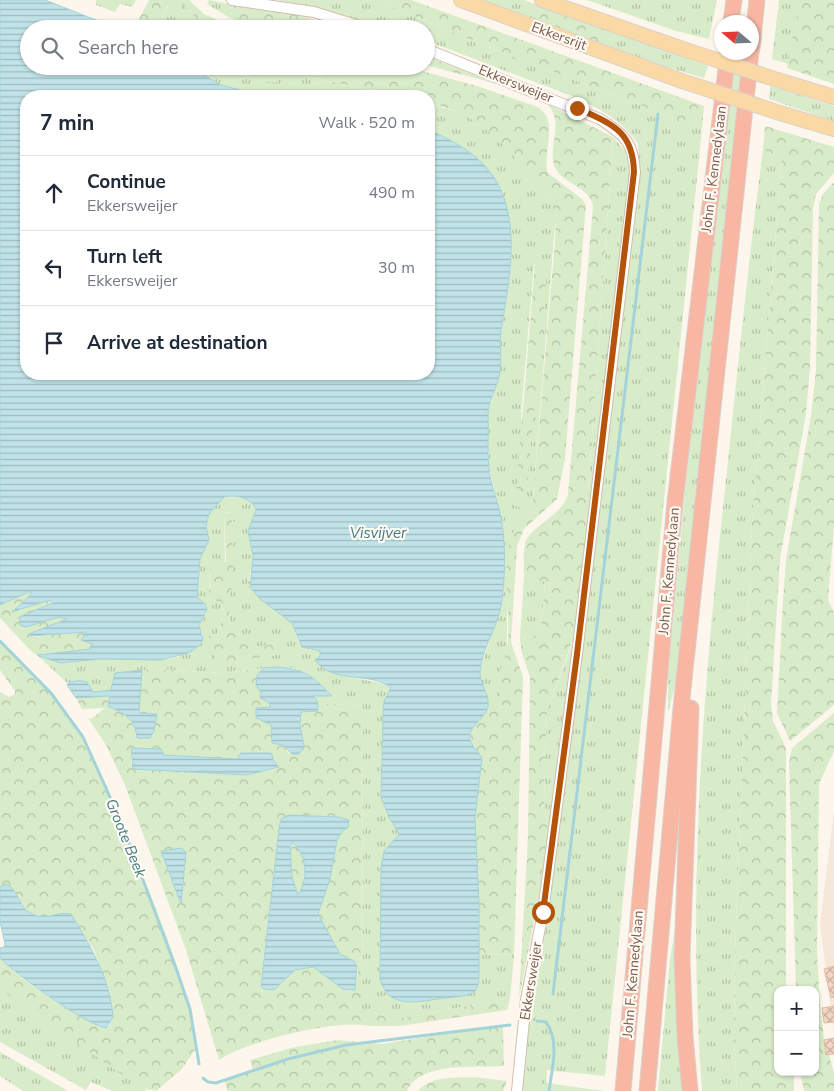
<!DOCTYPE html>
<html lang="en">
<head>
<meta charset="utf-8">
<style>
	:root { --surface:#fff; --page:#f2f2f3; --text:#1f2937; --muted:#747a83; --line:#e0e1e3 }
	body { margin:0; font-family:"Nunito Sans",sans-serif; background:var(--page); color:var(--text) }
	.controls { position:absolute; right:15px; bottom:15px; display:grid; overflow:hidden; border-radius:10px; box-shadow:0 1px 4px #0004 }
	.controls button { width:45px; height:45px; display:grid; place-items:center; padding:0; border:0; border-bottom:1px solid var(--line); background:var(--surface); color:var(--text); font:25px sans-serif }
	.compass { position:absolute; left:714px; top:15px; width:45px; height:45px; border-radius:50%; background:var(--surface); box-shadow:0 1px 4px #0004; rotate:289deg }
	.stop { position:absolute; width:15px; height:15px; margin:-11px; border:4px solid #b45309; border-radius:50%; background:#fff }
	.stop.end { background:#b45309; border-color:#fff; box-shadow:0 1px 5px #0008 }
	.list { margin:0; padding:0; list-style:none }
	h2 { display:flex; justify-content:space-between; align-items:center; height:65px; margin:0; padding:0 20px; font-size:21px }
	h2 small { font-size:16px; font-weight:400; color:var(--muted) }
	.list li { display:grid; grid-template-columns:32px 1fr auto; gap:15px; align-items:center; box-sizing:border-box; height:75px; padding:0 20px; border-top:1px solid var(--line) }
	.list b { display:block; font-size:19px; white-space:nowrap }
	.list p { margin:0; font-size:16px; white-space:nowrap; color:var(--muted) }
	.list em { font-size:16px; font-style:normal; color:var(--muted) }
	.icon { flex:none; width:28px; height:28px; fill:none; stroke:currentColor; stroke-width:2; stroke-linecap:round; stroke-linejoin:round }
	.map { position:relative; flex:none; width:834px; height:1091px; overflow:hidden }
	.search { position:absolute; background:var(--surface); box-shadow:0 1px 4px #0004; left:20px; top:20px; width:415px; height:55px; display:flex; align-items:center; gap:12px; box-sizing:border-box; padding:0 18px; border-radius:28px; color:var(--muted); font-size:19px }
	.panel { position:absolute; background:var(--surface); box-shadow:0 1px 4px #0004; left:20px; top:90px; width:415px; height:290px; border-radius:20px }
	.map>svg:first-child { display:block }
</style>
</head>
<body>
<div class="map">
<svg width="834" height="1091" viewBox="0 0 834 1091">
	<defs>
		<pattern id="grass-tufts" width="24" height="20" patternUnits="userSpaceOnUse" patternTransform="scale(1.25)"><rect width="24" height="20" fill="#d8ecc9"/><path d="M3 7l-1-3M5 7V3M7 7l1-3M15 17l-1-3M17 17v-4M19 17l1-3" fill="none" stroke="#b4c2a5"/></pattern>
		<pattern id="forest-crowns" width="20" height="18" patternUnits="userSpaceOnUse" patternTransform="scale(1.25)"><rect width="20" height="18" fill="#d8ecc9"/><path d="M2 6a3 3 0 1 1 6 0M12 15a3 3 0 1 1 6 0" fill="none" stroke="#b4c2a5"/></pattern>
		<pattern id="water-rules" width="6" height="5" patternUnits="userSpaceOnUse" patternTransform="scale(1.25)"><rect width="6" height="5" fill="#bfe3e8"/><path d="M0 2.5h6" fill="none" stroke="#a0bbbe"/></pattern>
		<pattern id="building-cross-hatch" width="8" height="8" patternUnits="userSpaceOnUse" patternTransform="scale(1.25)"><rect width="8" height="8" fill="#f3d5c3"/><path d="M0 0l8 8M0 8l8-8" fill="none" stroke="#cab0a1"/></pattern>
	</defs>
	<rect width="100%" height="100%" fill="#fdf6ec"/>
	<!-- residential -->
	<polygon fill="#f5e8da" points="834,810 834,1032 820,924"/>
	<!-- grass -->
	<g fill="url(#grass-tufts)" fill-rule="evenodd">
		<polygon points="96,0 136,0 132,7 120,4 115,12 96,5"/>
		<polygon points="160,0 179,0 207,29 156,29 168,6"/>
		<polygon points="209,0 234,5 230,18 207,4"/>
		<path d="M277,0h98l119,49 208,80 -97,947 -58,-6 -1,13 59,8h-83l6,-66 19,-102 48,-373 36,-304 8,-70 -1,-32c-24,-37 -75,-51 -114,-66 -33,-12 -65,-26 -98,-37v-12h-37l-74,-22z"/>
		<polygon points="478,0 524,0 543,7 538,23"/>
		<polygon points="587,0 717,0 709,39 676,31"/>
		<polygon points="779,0 800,0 789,64 772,59"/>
		<polygon points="615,33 708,66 704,78 609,50"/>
		<polygon points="734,53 744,53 678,675 668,712 668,676 685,491"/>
		<polygon points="188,66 227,66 262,83 257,69 250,66 266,66 285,72 400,96 263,96 221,85"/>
		<polygon points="770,86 834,106 834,121 769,99"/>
		<path d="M429,103l40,13 25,19 54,59 8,18 -23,286 -4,15 -13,17 -9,79v41l-8,29 3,26 -14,-5 -8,-23v-8l20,-61 4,-53 -2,-30 -13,-59 -1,-53 12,-40 1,-40 10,-68v-26l-4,-26 -8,-25 -9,-15 -9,-11 -52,-32zM534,264l13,9 -26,149v-7z"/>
		<polygon points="613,137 625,151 630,169 590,510 588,491"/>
		<path d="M763,150l19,6 -30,368 -17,425 -1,91 3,51h-35c-15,-202 1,-401 23,-602 12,-113 23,-226 38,-339z"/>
		<path d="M237,496l11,4 8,10 -8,21 5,25 -4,25 43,42 7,20 8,6 13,2v5l23,20 39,7 9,5 -7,13 -2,27 -1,69 8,20 10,17 -15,17 -3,16 -1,112 2,10 23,13 63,-8 10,-11 1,-29 35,1 -4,43 -106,20h-15l-15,-6 -1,14 -11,-1 1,-319 -45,-3 -4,-7h18l-23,-21 -15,-7 -20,-1 -51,6 -66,-4 -41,4 -4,17 -19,2c-7,-6 -16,-12 -26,-9l-30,-28 23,8 40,-4 61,1 17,-3 21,-11 4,-4 6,11h7l-1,9h19l47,-8 -10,-10 -16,4 -25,-20 -1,-116 -5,1v3l1,46h-9l-6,4 -1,22 4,12 9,2 1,3 -2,20 -4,11 -14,-1c-6,-10 -3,-14 4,-23l-2,-8 -8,-7 3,-38 9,-19 -3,-14 3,-12 15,-17z"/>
		<polygon points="524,576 545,582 541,631 537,635 520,639"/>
		<polygon points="572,644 549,843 544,798 547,711"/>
		<polygon points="676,924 682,1091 658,1091 670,959"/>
		<polygon points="0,989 147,1091 112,1091 91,1082 86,1090 0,1042"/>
		<polygon points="0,1052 68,1091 23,1091 0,1076"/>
	</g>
	<!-- forest -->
	<g fill="url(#forest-crowns)" fill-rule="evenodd">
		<polygon points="149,0 160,0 168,5 156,29 138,21"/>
		<polygon points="179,0 189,0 204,14 237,29 207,29"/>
		<polygon points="375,0 411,0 704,106 702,129 494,49"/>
		<polygon points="800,0 834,0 834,84 787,68"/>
		<polygon points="234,5 298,15 347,29 260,29 230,18"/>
		<polygon points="543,7 615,33 609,50 538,23"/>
		<polygon points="426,56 501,85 426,65"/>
		<polygon points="227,66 250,66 278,77 278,82 262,83"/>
		<path d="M266,66h137l74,20 58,20c27,12 6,45 13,67l34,26 4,6 -21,253 -8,41 -33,30 -7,17 -6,96 12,35 -9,278 -35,-1v-51l-4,-85 7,-60c-3,-6 -10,-11 -11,-18 -4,-13 16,-22 17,-40l14,4c-1,-8 -4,-18 -3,-26 2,-13 8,-24 9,-37 2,-33 -6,-67 2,-100 4,-16 19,-23 23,-43l22,-257c1,-17 1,-31 -7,-47 -42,-42 -57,-77 -119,-91v-7h-29l-115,-24z"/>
		<path d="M547,104l66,33 -25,354 2,19 -16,126 -27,75 -3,87 5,45 -30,156 9,-163 2,-159 -8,-24 -2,-14 17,-4 4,-4 4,-49 -21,-6c0,-10 -1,-22 1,-32 5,-19 36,-26 43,-50l25,-287c-2,-21 -33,-23 -39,-42 -6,-21 11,-43 -7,-61z"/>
		<polygon points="765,126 834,147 834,173 816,194 813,208 810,369 806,414 780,559 771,704 773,721 786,748 786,990 778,990 778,1072 794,1072 794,1091 737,1091 734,1040 735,949 752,524 782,157 763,150"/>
		<polygon points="834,182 834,526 828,600 834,613 834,705 790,741 777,713 783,600 786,560 811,416 816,370 819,204 823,194"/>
		<polygon points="535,263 547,272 525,509 515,506"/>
		<path d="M238,512l5,5 -2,3h-9c-1,16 1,32 1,48 -1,20 -5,40 -3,60l25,19 17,-3 6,1 3,9 -47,8 -19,1v-9l-12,-2v-17l14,1 4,-11 2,-20 -1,-3 -13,-3 1,-33v-4h16l-2,-49z"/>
		<polygon points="31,591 31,594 13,610 18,611 50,600 53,603 44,608 26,627 59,617 67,619 31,633 33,637 82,631 87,633 81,639 93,644 92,649 37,655 32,652 0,618 0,605"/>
		<path d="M0,641l51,52 32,44 40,84v5c26,69 64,148 74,221l-16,23 -25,21 -15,-3 -141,-99v-31c26,28 70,53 104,70l6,-3v-32l-16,-43 -9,-13 -32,-21c-38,6 -26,-21 -47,-32l-6,3v-195l9,5 6,-3v-3l-15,-21z"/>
		<path d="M263,668l-7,13 8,18 7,8 -14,13 13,3 2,4v16l11,2 6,8 15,-7 -4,-21 1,-13 16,-1 1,-8 45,3 -1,319c-32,-4 -117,17 -143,35l-33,-110 -61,-165 -19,-40 -18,-27 3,1 14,-11 -23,1 -6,-11 34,-2 -2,10c17,8 26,12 29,32l17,-7 1,-7 -7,-11h-9l3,-43 15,-1 66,4zM131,748l38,9 68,2 4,-6h29l6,16 -29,6 -116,-12zM289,815l49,2 10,10 -6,5 -5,8 -7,39 -12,35 22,40 14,7 4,10 -3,19 -12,-1 -30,-22 -18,3 -16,16 -18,-5 18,-152 2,-10z"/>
		<polygon points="834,713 834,751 819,784 817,950 820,1006 824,1037 834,1073 834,1091 804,1091 800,1072 815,1072 815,990 796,990 789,763 792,748"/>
		<path d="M292,842c15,14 17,36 6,53l-6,-18 -2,-31z"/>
		<polygon points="510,998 507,1010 400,1026 373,1026 373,1012 389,1018 404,1018"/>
		<path d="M495,1026h8l1,40c-28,2 -84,-5 -97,25h-180l-2,-10 29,-9 -4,-12 45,-13 43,-7 43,4z"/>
		<path d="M475,1077l32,4 -4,10h-85c14,-16 38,-13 57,-14z"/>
	</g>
	<!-- water -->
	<g fill="url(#water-rules)" stroke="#a5d3da" fill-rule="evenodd">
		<path d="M0,0h45l74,29h-90v37h159l33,19 42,11h-237v278h403v-244c18,8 36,17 51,31 46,42 30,116 21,169 -2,14 1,28 -1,42 -2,15 -12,28 -12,43 1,18 -1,36 1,53 2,19 10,36 13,55 4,27 3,56 -1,83 -4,22 -19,42 -21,65 -1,12 10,23 8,36 -3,12 -23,21 -17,35 2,6 8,10 11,16l-7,60 4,85v69c0,6 0,14 -4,19 -6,6 -22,6 -30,7 -24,3 -58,13 -65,-19l1,-112 3,-16 15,-17 -10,-17 -8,-20 2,-85 1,-11 7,-13c-18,-17 -59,-3 -76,-28l5,-4v-5l-18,-4 -10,-24 -32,-24 -10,-12 3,-31 -5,-25 8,-21c-4,-12 -20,-16 -32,-13l-15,17 -3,12 3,14 -9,19 -3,38 8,7 2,6 -8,15 4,15 -4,6 -11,7 -27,7 -61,-1 -40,4 -23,-8 54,-6 2,-5 -12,-4 5,-8 -56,4 1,-3 36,-14 -8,-2 -33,10 -6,-2 -1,-8 34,-14 -3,-3 -38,12 19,-18v-3l-31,14z"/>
		<path d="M274,667c29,1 38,8 58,29h-18l4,7v8l-17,1 -1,13 4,21 -5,8h-7l-9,-9 -11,-2c-2,-24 5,-14 -16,-25v-10l15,-1 -3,-5 -8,-4 1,-5 -5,-8 1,-9 6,-8z"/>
		<path d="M142,670l-3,43 18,1 -3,17 -4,7h-13c-2,-20 -12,-24 -29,-32l2,-10 -34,2 -9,-13c3,-5 14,-5 20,-3l6,10 18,-2 4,-17z"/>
		<polygon points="131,748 161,749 164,755 237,759 241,753 270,753 272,754 273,760 279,767 247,775 133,769"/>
		<path d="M289,815l49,2 11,3 -1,7 -6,5 -5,8 -7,39 -12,35 22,40 14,7 3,6 -2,23 -12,-1 -30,-22 -18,3 -21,20 -10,-1 -3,-3 18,-157 2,-10zM292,842c15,14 17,36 6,53l-6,-18 -2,-31z"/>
		<polygon points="181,848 186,852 181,904 161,851"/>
		<path d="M6,884c13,5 12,24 26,30 14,7 25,-3 39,0 20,33 39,64 42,103l-7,11c-21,-4 -90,-53 -106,-70v-10l4,-1 1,-3 -5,-23v-34z"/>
	</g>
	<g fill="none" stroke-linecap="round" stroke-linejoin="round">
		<!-- stream -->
		<g stroke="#a5d3da" stroke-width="3">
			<polyline points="0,641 51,693 83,737 123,826 177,971 190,1009 199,1064"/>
			<polyline points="553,994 658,114"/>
			<path d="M537,1021l9,1c14,19 6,47 3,69"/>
			<polyline points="203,1078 208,1082 216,1083 288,1059 346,1045 510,1025"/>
		</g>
	</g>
	<!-- building -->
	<g fill="url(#building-cross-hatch)" stroke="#e6bba3">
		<polygon points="834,966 834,997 831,998 824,969"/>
		<polygon points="834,1006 834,1022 824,1023 822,1008"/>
		<polygon points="834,1038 834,1054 826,1055 824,1040"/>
	</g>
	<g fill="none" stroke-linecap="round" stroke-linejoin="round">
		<!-- minor casing -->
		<g stroke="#d1beb0" stroke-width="12">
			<g id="minor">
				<polyline points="232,0 314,12 369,29"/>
				<path d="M426,49l174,70c25,17 33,22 35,53l-58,482 -34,258 -17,88 -9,91"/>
			</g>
		</g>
		<!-- major casing -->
		<g stroke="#dad1cd" stroke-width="16">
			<g id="major">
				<polyline points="461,0 682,81"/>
				<polyline points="542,0 686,50"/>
				<polyline points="784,82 834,97"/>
				<polyline points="780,113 834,129"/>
			</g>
		</g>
		<!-- highway casing -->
		<g stroke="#dad1cd" stroke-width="17">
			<g id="highway">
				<polyline points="731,22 734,0"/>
				<polyline points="752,48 757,0"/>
				<polyline points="623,1091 675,502 728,52"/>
				<polyline points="647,1091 681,708 751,52"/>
				<polyline points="690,1091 685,1036 682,958 691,708"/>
			</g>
		</g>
		<!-- minor -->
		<use href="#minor" stroke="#fff" stroke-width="10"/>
		<!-- major -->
		<use href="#major" stroke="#fbd9a5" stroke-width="14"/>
		<!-- highway -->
		<use href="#highway" stroke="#f7b7a3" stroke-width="15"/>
		<!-- major-bridge casing -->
		<g stroke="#dad1cd" stroke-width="16" stroke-linecap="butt">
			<g id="major-bridge">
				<polyline points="686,50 784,82"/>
				<polyline points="682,81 780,113"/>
			</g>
		</g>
		<!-- major-bridge -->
		<use href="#major-bridge" stroke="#fbd9a5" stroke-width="14"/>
	</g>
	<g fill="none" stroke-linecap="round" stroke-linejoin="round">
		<!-- route -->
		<path stroke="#b45309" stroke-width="6" d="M543,912l34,-258 57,-482c-1,-42 -23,-48 -57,-64"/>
	</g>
	<g text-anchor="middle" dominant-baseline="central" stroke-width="4.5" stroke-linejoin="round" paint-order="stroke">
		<!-- street labels -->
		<g font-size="14" fill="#7a5c4d" stroke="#fffaf3">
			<text transform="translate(559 36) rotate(20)">Ekkersrijt</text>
			<text transform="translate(516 84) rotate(22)">Ekkersweijer</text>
			<text transform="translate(714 169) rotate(-83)">John F. Kennedylaan</text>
			<text transform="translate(669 571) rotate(-85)">John F. Kennedylaan</text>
			<text transform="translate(633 974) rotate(-85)">John F. Kennedylaan</text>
			<text transform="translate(531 981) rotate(-81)">Ekkersweijer</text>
		</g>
		<!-- water labels -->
		<g font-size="15" font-style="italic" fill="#437c86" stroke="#fffaf3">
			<text x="378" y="533">Visvijver</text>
			<text transform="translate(126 838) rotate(68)">Groote Beek</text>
		</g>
	</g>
</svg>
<div class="controls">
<button>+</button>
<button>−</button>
</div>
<svg class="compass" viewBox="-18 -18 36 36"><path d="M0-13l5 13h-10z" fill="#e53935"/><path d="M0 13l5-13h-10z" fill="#747a83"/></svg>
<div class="stop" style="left:543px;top:912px"></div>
<div class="stop end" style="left:577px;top:108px"></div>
<div class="search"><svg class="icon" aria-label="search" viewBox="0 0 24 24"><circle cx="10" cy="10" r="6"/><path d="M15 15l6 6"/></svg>Search here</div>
<section class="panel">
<h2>7 min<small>Walk · 520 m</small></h2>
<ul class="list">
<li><svg class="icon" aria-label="ahead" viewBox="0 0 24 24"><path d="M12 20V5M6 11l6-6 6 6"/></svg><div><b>Continue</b><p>Ekkersweijer</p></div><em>490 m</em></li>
<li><svg class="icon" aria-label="left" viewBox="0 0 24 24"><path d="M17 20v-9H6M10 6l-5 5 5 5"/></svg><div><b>Turn left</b><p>Ekkersweijer</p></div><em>30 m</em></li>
<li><svg class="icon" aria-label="arrive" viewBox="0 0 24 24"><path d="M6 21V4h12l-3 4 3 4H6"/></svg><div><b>Arrive at destination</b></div></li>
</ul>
</section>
</div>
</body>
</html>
